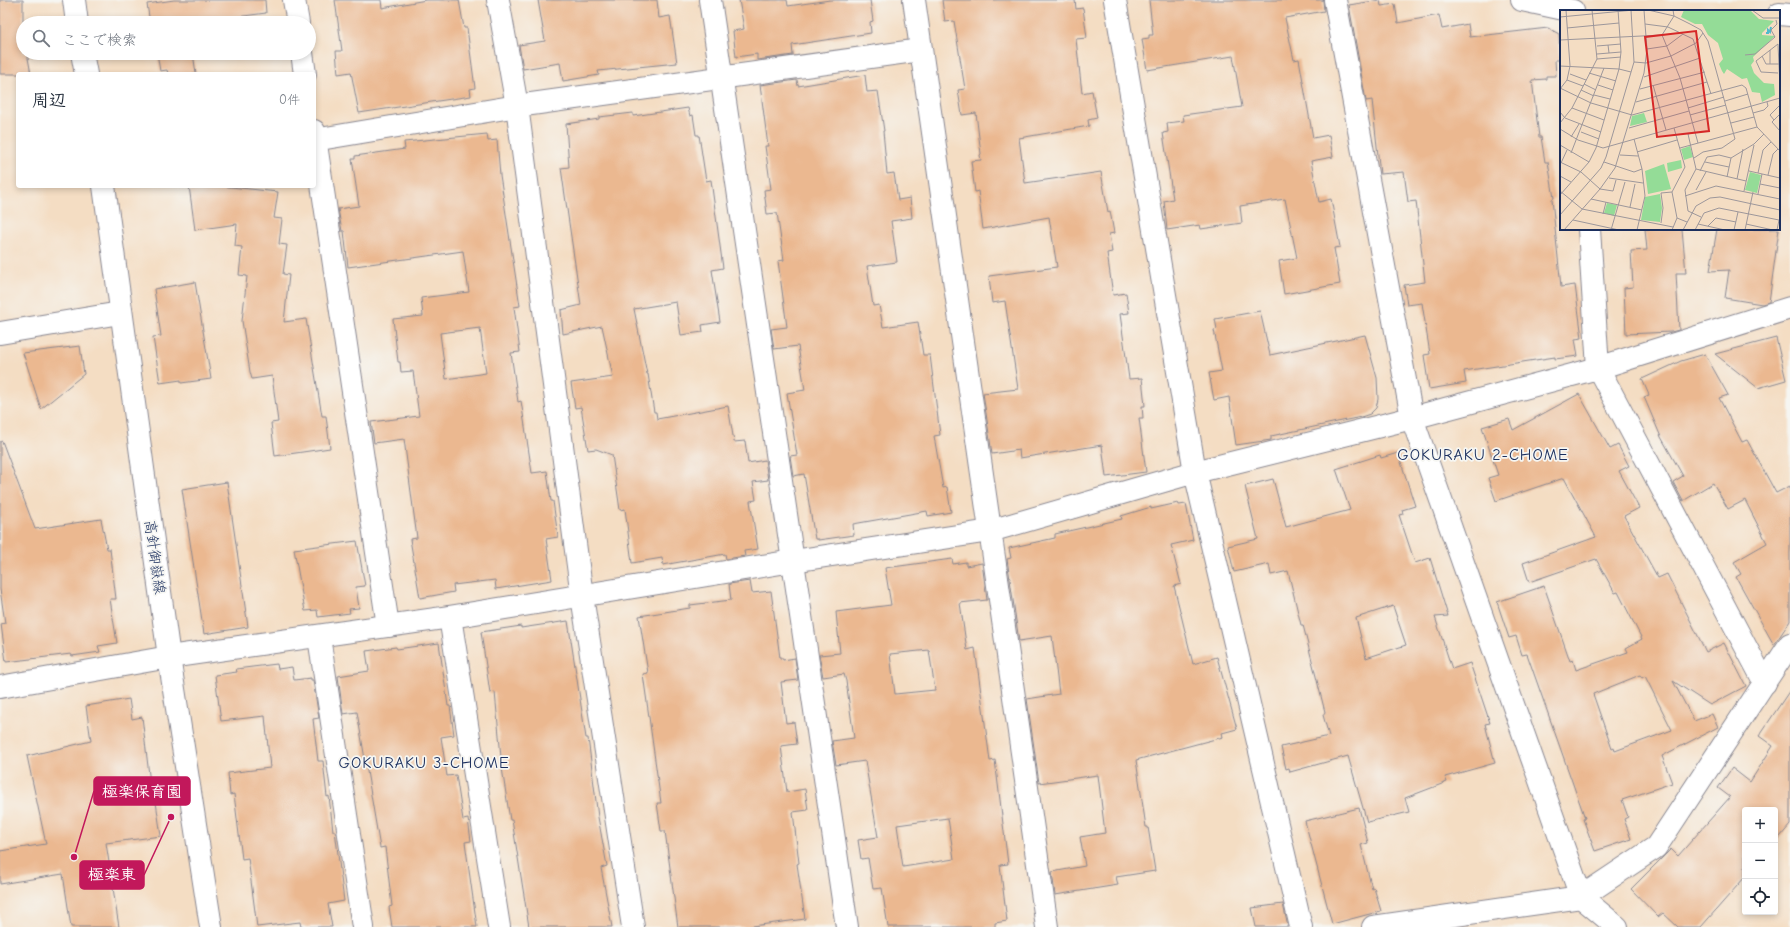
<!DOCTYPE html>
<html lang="ja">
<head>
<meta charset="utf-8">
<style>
	:root { --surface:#fff; --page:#f6f6f7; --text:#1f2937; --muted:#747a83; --line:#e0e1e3 }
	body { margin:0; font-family:"Comic Neue","Klee One",sans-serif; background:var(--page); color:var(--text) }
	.controls { position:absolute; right:12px; bottom:12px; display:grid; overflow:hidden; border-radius:4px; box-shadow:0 2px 6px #0003 }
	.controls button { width:36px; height:36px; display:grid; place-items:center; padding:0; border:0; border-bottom:1px solid var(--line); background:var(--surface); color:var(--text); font:20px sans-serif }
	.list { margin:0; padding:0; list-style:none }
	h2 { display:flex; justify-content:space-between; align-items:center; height:52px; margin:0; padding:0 16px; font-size:17px }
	h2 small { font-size:13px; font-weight:400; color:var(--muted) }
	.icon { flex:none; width:22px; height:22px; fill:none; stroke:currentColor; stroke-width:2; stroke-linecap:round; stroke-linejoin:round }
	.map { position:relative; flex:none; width:1790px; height:927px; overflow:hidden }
	.search { position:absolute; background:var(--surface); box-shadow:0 2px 6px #0003; left:16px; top:16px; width:300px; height:44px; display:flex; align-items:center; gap:10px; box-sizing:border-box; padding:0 14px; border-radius:22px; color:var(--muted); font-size:15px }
	.panel { position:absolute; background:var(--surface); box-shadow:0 2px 6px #0003; left:16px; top:72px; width:300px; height:116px; border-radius:4px }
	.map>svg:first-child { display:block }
</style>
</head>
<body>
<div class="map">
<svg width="1790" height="927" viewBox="0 0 1790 927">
	<rect width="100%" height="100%" fill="#f6f6f2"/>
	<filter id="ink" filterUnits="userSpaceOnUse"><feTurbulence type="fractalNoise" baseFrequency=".025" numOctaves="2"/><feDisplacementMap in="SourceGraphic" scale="8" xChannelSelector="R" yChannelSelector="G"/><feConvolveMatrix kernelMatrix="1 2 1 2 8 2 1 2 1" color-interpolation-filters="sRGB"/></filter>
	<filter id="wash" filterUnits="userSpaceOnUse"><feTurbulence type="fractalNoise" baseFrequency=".012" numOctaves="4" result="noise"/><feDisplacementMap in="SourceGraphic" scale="16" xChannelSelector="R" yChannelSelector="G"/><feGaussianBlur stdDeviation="0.9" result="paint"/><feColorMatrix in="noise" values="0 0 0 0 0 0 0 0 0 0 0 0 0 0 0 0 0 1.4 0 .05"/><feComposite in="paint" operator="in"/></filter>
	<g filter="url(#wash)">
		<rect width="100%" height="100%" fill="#f4ddc3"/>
		<g id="blocks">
			<!-- building -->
			<g fill="#ebb890" fill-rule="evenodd">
				<polygon points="0,0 23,0 23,53 27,53 31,74 0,74"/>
				<polygon points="174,0 265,0 266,13 192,23 150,23 147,4"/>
				<polygon points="335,0 381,0 382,8 426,0 459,0 464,28 467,28 475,88 470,89 471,96 359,113 351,72 338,74 336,51 342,51"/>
				<polygon points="538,0 657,0 659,18 670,16 677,63 598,71 599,75 563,81 560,63 523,69 519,45 545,41"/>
				<polygon points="739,0 787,0 788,6 830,0 870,0 873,21 870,22 871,33 792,45 793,55 757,60 757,54 736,57 733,31 744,29"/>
				<polygon points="942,0 1075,0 1076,9 1083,8 1087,38 1076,39 1082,93 1092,91 1097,118 1088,120 1089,126 1019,138 1025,183 1101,172 1108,212 1110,211 1114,233 1109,234 1112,252 1107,253 1113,295 1126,293 1129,313 1120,314 1129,379 1142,378 1145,406 1142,406 1143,418 1139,418 1146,472 1106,477 1102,445 1020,458 1019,450 992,454 983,393 1018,389 1005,301 992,303 989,276 1057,267 1049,217 983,229 978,191 975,192 971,161 981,160 980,155 981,154 976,113 962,115 958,90 965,89 954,21 945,22"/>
				<polygon points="1149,0 1323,0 1324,11 1285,18 1294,60 1299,59 1313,138 1329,135 1333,157 1311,161 1319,202 1331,199 1340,247 1334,248 1340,284 1284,294 1279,261 1297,258 1285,199 1240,206 1242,223 1201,229 1200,225 1167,230 1164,201 1173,199 1163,133 1168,132 1167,123 1184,121 1183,115 1242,107 1233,56 1147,70 1142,39 1149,38 1149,35 1153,35"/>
				<polygon points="1380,0 1381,6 1395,4 1398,23 1439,15 1442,29 1468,24 1470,37 1548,28 1559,34 1560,60 1555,60 1556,76 1546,76 1546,79 1532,80 1539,137 1541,137 1545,162 1548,162 1554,198 1552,199 1561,287 1575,285 1582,338 1575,339 1578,356 1555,359 1555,357 1464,371 1466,383 1429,389 1424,355 1430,354 1422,303 1407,305 1404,285 1425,282 1416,201 1408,202 1404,172 1380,174 1372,100 1366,101 1349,5"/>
				<polygon points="157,53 193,53 196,74 168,74 167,70 160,71"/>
				<polygon points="865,75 867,92 878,91 884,131 883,131 887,174 894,173 898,200 910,198 912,218 891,221 897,262 867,266 873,306 879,305 883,327 918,322 923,355 930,355 940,435 934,436 943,488 947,487 951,512 928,516 927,511 853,524 854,535 818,540 818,539 815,539 804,474 793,476 790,456 797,455 787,393 805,390 798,346 774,349 771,329 787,327 778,261 784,260 777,213 767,214 764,190 771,189 765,146 768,146 760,85 797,80 798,86"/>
				<polygon points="688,108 690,116 693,115 696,135 699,135 706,181 711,180 723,268 712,270 720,322 702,325 703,332 681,335 676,302 634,309 647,374 648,374 654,412 656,412 657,419 728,406 734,442 745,441 748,463 765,460 768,480 753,482 756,500 750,501 758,549 744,551 745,556 726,559 725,554 663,565 662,558 632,563 625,509 620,510 612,455 596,449 588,450 581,407 575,408 571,383 613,377 602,326 563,334 561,310 581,305 561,168 569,167 566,124 599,119 599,117 633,113 633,116"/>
				<path d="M487,134l1,7 9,-1 3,35 20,131 -6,1 6,45 -9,1 7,49 3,-1 3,19 8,53 15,-2 4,30h2l5,36 -12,2 6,41 -56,9 -1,-9 -42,5 1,7 -34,6 -10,-59 7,-1 -13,-99 -30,4 -3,-21 48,-6 -6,-45 -12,1 -1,-10h-2l-5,-43 30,-3 -2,-18 48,-6 -6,-41 -115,16 -4,-36h-2l-4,-22 21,-3 -7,-47h3v-3l50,-7 -1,-7zM480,328l6,45 -40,6 -6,-46z"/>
				<polygon points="189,186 221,186 278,192 274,218 282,219 279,244 287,245 283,274 289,275 284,322 306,319 322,416 326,416 330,448 275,456 271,423 278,422 272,376 252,379 250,372 242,321 247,276 239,275 242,247 235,246 237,224 195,230"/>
				<polygon points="1645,229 1682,229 1686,273 1676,273 1679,330 1671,332 1626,334 1624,288 1633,287 1631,251 1647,250"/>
				<polygon points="1717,229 1779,229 1769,302 1762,304 1725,298 1729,270 1710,271"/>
				<polygon points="195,282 211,379 181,383 181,380 160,383 153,337 161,336 154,289"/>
				<polygon points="1260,311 1270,355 1365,335 1377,378 1378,399 1376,408 1370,414 1361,417 1271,436 1271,440 1236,445 1229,397 1214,400 1209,373 1222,371 1214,330 1217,329 1215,319"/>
				<polygon points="1776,338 1786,380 1758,388 1715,354"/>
				<polygon points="80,346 84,374 41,409 23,353"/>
				<polygon points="1705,354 1728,395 1719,398 1742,442 1747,440 1776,493 1790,486 1790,621 1774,645 1736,577 1741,574 1734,562 1767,543 1745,500 1728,509 1713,483 1683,501 1673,482 1683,476 1661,437 1644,397 1649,395 1642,379 1681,361"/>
				<path d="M1579,394l31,55 8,-4 11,21 -10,5 20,37 -15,8 34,62 9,-4 39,78 18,-9 22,43 -36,19 -37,-24 21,40 18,-7 6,13 -56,29 10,27 -50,17 6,17 -4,2 7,20 -36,12 -12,-32 2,-1 -58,-164 -5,1 -6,-19 -7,2 -12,-36 47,-16 26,75 3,-1 3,10 52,-18 -2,-4 16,-9 -24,-47 -3,1 -19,-34 -67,23 -6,-19 73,-26 -32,-59 -68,23 -8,-23 10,-3 -16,-48 27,-8 4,11zM1640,675l2,3 3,-2 27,54 -57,21 -1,-3 -2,1 -19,-55z"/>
				<polygon points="2,441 35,529 101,519 107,549 110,549 116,599 110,599 117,643 98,646 100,652 72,656 71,654 6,662 1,624 5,623 0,589 0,442"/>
				<path d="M1398,453l17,53 -13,4 1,4 -4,1 16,48 15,-5 18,58 -13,1 17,52 18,-6 20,60 -5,1 10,39 -50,14 2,5 -42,16 4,14 -42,10 -19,-66 -58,16 -1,-4 -3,1 -5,-22 48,-11 -6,-21 2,-3 -22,-87h-2l-13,-54 -17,4 -2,-11 -35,8 -6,-26 30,-7 -13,-53 28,-7 13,48 64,-17 -14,-41 44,-14 1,3zM1393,606l13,39 -40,13 -10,-40z"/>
				<polygon points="227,482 248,627 204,634 182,489"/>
				<polygon points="1178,503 1179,505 1186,504 1193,540 1171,545 1181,584 1174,586 1193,664 1217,657 1237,729 1222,733 1223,737 1136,760 1146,827 1148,827 1155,871 1116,877 1118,885 1055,895 1052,872 1085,866 1080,837 1105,833 1098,775 1039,783 1027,699 1059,694 1052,636 1019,641 1007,559 1011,558 1009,548 1055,538 1055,534 1122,519 1121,516 1151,507 1151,509"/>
				<polygon points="357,541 365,586 356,587 359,608 349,609 350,613 318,617 317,610 305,611 294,549"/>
				<path d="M952,559l1,5 13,-2v4l16,-3 5,37 -27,3 7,47 8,-2 15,113 5,-1 13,104 -8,1 7,56 -12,2v4h-107l-6,-39 -9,1 -5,-31 -7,1 -3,-19 20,-3 -13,-76 -29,4 -4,-24 22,-3 -8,-57 -2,-7 -21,3 -4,-22 21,-2 -4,-41 55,-7 -6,-37zM929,650l6,40 -40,4 -5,-40zM948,818l6,41 -51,8 -6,-42z"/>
				<polygon points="750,581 752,593 771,591 780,658 783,658 783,660 795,658 798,680 781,682 786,723 794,722 797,744 781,746 787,792 805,789 808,810 793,812 799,863 797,864 805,919 745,927 678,927 665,831 661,831 657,803 661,803 643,674 648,673 639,616 690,608 690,605 731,600 729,584"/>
				<polygon points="568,621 586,738 588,738 598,817 607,866 601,868 612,927 529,927 512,820 510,820 502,768 495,692 490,693 481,632 521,626 521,628"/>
				<polygon points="439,643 448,706 450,706 454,735 441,737 447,776 456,775 463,820 468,819 471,841 465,842 477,927 392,927 389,907 392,906 385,847 380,848 357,712 343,714 338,676 369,671 366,651 396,647 397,649"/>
				<polygon points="277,664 278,669 292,667 294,680 311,678 311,680 313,680 319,718 313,719 318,761 323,761 327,797 329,796 333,831 335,831 344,901 328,904 332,927 301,927 300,922 257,927 248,858 242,859 234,794 230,795 228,773 270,768 265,716 221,721 215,675 237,672 236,669"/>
				<polygon points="1790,690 1790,825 1775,843 1775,810 1745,810 1745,877 1701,927 1678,927 1663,913 1658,917 1631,889 1671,849 1678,856 1730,797 1718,788 1732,768 1750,782 1773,746 1759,736"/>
				<polygon points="129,699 132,719 142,717 150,783 153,782 161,836 106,843 119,927 71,927 63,874 0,884 0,851 46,844 27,756 91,741 86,706"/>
				<polygon points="1359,808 1368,843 1361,845 1372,889 1374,888 1381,911 1332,924 1305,821"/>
				<polygon points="1283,904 1288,927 1256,927 1252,908"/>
			</g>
		</g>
	</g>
	<g filter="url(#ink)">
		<use href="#blocks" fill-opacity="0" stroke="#888690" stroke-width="1"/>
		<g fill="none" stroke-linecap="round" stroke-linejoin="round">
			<!-- minor casing -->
			<g stroke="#888690" stroke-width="24">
				<g id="minor">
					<polyline points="74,0 77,23"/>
					<polyline points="294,0 298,23"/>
					<polyline points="498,0 517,106 582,596 633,927"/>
					<polyline points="710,0 847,927"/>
					<polyline points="914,0 1047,927"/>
					<polyline points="1115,0 1195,472 1301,927"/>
					<polyline points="1335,0 1412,418 1581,897 1617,927"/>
					<polyline points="1522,0 1573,11"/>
					<polyline points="1779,14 1790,15"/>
					<polyline points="82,53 86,74"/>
					<polyline points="302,53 305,74"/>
					<polyline points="314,131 388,626"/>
					<polyline points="314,140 517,106 921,50"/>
					<polyline points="104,186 169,657 211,927"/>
					<polyline points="1589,229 1598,368 1765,683"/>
					<polyline points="0,333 120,313"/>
					<polyline points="450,617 499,927"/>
					<polyline points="319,637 363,927"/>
					<polyline points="0,687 169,657 450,617 793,561 990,531 1195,472 1412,418 1598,368 1790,308"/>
					<polyline points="1373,927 1581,897 1656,847 1790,644"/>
				</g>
			</g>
			<!-- minor -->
			<use href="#minor" stroke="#fff" stroke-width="22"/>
		</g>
	</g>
	<g text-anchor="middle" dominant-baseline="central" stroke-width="3.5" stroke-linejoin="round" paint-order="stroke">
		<!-- street labels -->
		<g font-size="15" fill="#1b2f5e" stroke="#f6f6f2">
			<text transform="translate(155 557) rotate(82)">高針御嶽線</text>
		</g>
		<!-- neighbourhood labels -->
		<g font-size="16" letter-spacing="1" fill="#1b2f5e" stroke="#f6f6f2">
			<text x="1483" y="455">GOKURAKU 2-CHOME</text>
			<text x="424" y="763">GOKURAKU 3-CHOME</text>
		</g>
	</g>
	<!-- overview -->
	<g transform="translate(1560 10)">
		<rect width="220" height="220" fill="#f4ddc3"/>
		<path d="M124,0h66l9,9 15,2 -12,12v2l13,1 -22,21 1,4 -3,4 3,8 10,10 10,1 1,11 -13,7 -2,-9 -8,-1 -5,-14 -5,1 -15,-10 -3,5 -2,-3 -3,-7 4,-5 -5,-16 -10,-8 -6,-11h-7l-14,-7zM84,103l3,9 -17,4 2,-10zM130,136l3,11 -9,3 -3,-11zM121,150l1,8 -14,4 -1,-9zM104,154l7,25 -23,5 -3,-23zM190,162l11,3 -4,18 -12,-3zM100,184l2,14 -2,14 -19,-2 4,-23zM47,193l10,2 -3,11 -10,-3z" fill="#94dc97"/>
		<path fill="none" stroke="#50bbcc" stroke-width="2" d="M206,23h2v-3l2,2 1,-5"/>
		<path fill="none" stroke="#9d979b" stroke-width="1" d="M84,0l1,14M88,0l26,6 16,8 11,6 7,11 27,98 -13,9 -19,4 -9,6M192,0l11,8h17M0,7l74,-7M7,18l52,-5M102,25l18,43 18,65M0,30l102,-5 12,-19 -1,-6M218,34l-22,17 5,11 17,1M218,34l2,43M48,35l1,8 12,-1M37,36l24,-2M87,39l20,-3 16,-12M37,44l12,-1M185,45l10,-1 20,-17 -4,-7 6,-6 -1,-4M202,46l4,8h13M37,49l24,-2M74,52l12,1 25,-7 25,-13 7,-10M210,54v-14M0,56l59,3 12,3M29,63l27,8M10,64l16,6M84,67l56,-19M7,70l16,6M24,74l12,6M38,75l15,5M93,75l13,45M0,78l31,15 41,12 110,-30 4,3 11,39 23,24M0,79l7,-9 3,-14 -4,-56M80,79l65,-17M21,80l13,6M34,85l16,4M165,91l23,-7M76,92l71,-20M12,98l32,12M128,98l36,-11M0,102l5,6 36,14M193,103l11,-3 4,-4 -1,-4M220,104l-8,8 8,9M130,105l36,-10M214,110l-4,-5 10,-10M0,113l12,-15 25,-49 -5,-49M171,113l23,-6M69,118l60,-17M114,118l11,39 -13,25 5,26 10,4M0,119l18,11 25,8 177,-50M21,122l18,7M135,122l-7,2 8,35 -11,21 3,21 13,6M11,127l8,-13M74,129l8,30 3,27 -8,34M0,135l29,17M120,138l77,-21M77,142l40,-12M11,143l33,-85M60,145l18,1M0,152l21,10 19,17 13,2 3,-11M44,152l30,10 8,-3M145,152l24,5M1,153l6,-13M136,159l50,12M140,161l7,-14 12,-2 12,3M189,161l31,7M198,163l5,-23 8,-8M208,165l5,-21 5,-5M0,166l11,6M167,167l4,-19 23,-14 10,-10M49,168l34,5M177,169l6,-30M200,174l20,4M136,180l10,-18M0,181l22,18 91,18M184,181l10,-46M198,184l4,-20M0,185l29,-33 7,-14 23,-79 2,-17 -3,-42M125,186l31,-10 64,13M31,189l51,11M70,197l5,-23M43,204l3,-12M0,205l41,-47 5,-11 28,-95 -3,-52M13,210l46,10M101,213l2,-15 -2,-15 11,-1M138,214l27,6M186,214l27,6M148,216l8,-8 20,4M4,220l36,-41 15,-21 29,-95 3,-24 -2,-25 23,3 25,12 18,55M51,220l14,-48M112,220l5,-12M123,220l13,-24 14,-8 10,-1 60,13M135,220l9,-17 15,-5 60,12 -2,10M174,220l4,-18M185,220l8,-38"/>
		<path fill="#d62828" fill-opacity="0.15" stroke="#d62828" stroke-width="2" d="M136,21l13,100 -52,6 -12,-100z"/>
		<rect width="220" height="220" fill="none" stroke="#1b2f5e" stroke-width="2"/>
	</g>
	<!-- callouts -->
	<path fill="none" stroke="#c2185b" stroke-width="1.5" d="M74 857L94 791M171 817L144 875"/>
	<g fill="#c2185b" stroke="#f6f6f2" stroke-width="1.5">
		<circle cx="74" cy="857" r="4"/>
		<circle cx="171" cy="817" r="4"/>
	</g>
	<g fill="#c2185b" stroke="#c2185b" stroke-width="1.5">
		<rect x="94" y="777" width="96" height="28" rx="4"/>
		<rect x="80" y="861" width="64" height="28" rx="4"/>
	</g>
	<g font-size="16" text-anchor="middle" font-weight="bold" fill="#fff">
		<text x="142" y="797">極楽保育園</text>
		<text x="112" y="880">極楽東</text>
	</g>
</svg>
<div class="controls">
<button>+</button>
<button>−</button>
<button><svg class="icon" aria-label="locate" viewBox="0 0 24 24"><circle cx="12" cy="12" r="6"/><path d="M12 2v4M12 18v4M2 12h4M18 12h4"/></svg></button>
</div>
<div class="search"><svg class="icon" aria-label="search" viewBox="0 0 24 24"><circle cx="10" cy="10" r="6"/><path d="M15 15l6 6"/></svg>ここで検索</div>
<section class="panel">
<h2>周辺<small>0件</small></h2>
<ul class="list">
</ul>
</section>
</div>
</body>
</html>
